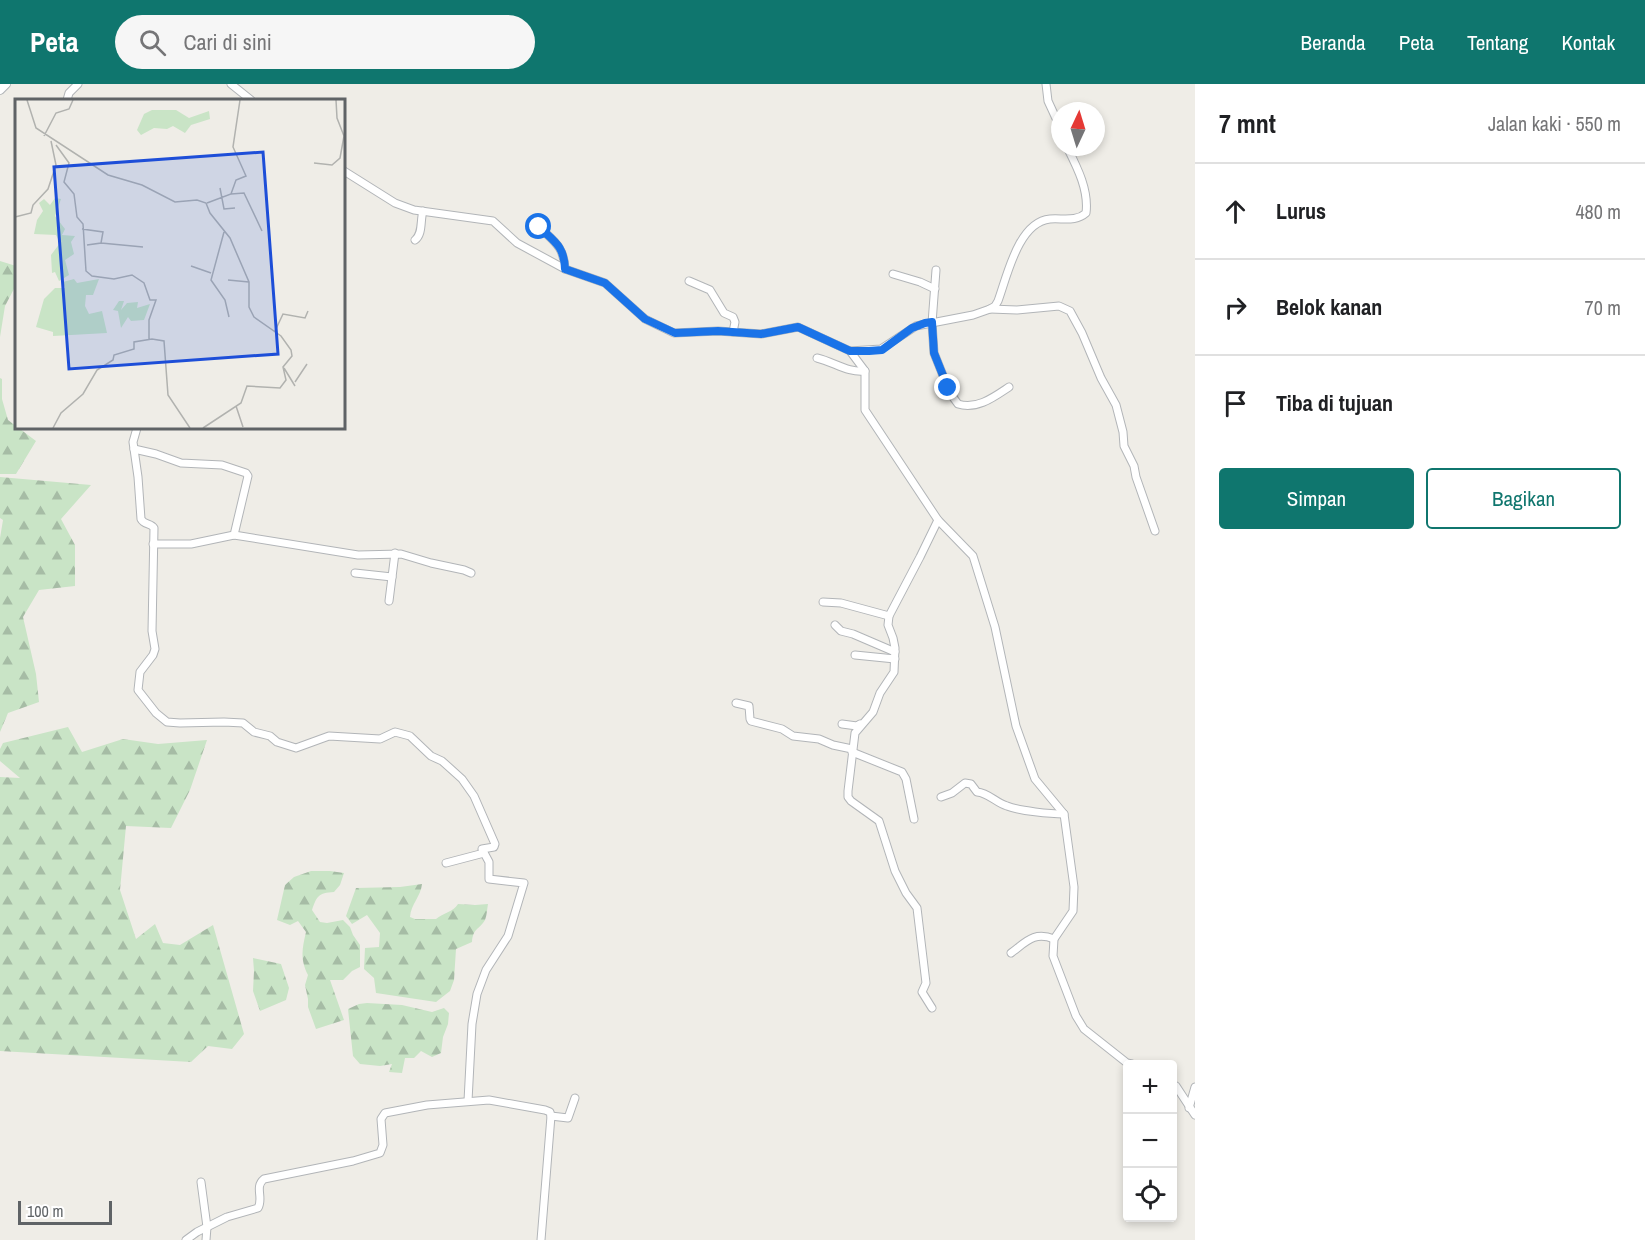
<!DOCTYPE html>
<html lang="id">
<head>
<meta charset="utf-8">
<style>
	:root { --surface:#fff; --page:#f6f6f6; --text:#202124; --muted:#757577; --line:#e0e0e0; --accent:#0f766e }
	body { margin:0; font-family:"Archivo Narrow",sans-serif; background:var(--page); color:var(--text) }
	.controls { position:absolute; right:18px; bottom:18px; display:grid; overflow:hidden; border-radius:6px; box-shadow:0 3px 9px #0003 }
	.controls button { width:54px; height:54px; display:grid; place-items:center; padding:0; border:0; border-bottom:2px solid var(--line); background:var(--surface); color:var(--text); font:30px sans-serif }
	.compass { position:absolute; left:1051px; top:18px; width:54px; height:54px; border-radius:50%; background:var(--surface); box-shadow:0 3px 9px #0003; rotate:4deg }
	.scale { position:absolute; left:18px; bottom:15px; width:94px; box-sizing:border-box; padding-left:6px; border:3px solid #5f6366; border-top:0; font-size:16px; line-height:21px; white-space:nowrap; color:#5f6366; -webkit-text-stroke:4px #fff; paint-order:stroke }
	.stop { position:absolute; width:18px; height:18px; margin:-14px; border:4px solid #1a73e8; border-radius:50%; background:#fff }
	.stop.end { background:#1a73e8; border-color:#fff; box-shadow:0 2px 6px #0008 }
	.list { margin:0; padding:0; list-style:none }
	h2 { display:flex; justify-content:space-between; align-items:center; height:78px; margin:0; padding:0 24px; font-size:26px }
	h2 small { font-size:20px; font-weight:400; color:var(--muted) }
	.list li { display:grid; grid-template-columns:39px 1fr auto; gap:18px; align-items:center; box-sizing:border-box; height:96px; padding:0 24px; border-top:2px solid var(--line) }
	.list b { display:block; font-size:22px; white-space:nowrap }
	.list em { font-size:20px; font-style:normal; color:var(--muted) }
	.actions { display:flex; gap:12px; padding:18px 24px }
	.actions a { flex:1; padding:14px 0; border:2px solid var(--accent); border-radius:6px; text-align:center; font-size:21px; color:var(--accent) }
	.actions .main { background:var(--accent); color:#fff }
	.icon { flex:none; width:33px; height:33px; fill:none; stroke:currentColor; stroke-width:2; stroke-linecap:round; stroke-linejoin:round }
	.map { position:relative; flex:none; width:1195px; height:1156px; overflow:hidden }
	header { display:flex; align-items:center; gap:36px; box-sizing:border-box; height:84px; padding:0 30px; background:var(--accent); color:#fff }
	header strong { font-size:28px }
	nav { display:flex; gap:33px; margin-inline-start:auto; font-size:21px }
	.search { width:420px; height:54px; background:var(--page); display:flex; align-items:center; gap:15px; box-sizing:border-box; padding:0 21px; border-radius:33px; color:var(--muted); font-size:22px }
	main { display:flex }
	aside { flex:1; background:var(--surface) }
	.map>svg:first-child { display:block }
</style>
</head>
<body>
<header>
<strong>Peta</strong>
<div class="search"><svg class="icon" aria-label="search" viewBox="0 0 24 24"><circle cx="10" cy="10" r="6"/><path d="M15 15l6 6"/></svg>Cari di sini</div>
<nav><a>Beranda</a><a>Peta</a><a>Tentang</a><a>Kontak</a></nav>
</header>
<main>
<div class="map">
<svg width="1195" height="1156" viewBox="0 0 1195 1156">
	<defs>
		<pattern id="forest-firs" width="22" height="20" patternUnits="userSpaceOnUse" patternTransform="scale(1.5)"><rect width="22" height="20" fill="#c9e4c6"/><path d="M5 1l3.5 6h-7zM16 11l3.5 6h-7z" fill="#a6bca5"/></pattern>
	</defs>
	<rect width="100%" height="100%" fill="#efede7"/>
	<!-- forest -->
	<g fill="url(#forest-firs)">
		<polygon points="0,177 16,182 16,201 5,222 0,253"/>
		<polygon points="0,294 2,295 2,315 8,336 36,357 16,390 0,390"/>
		<polygon points="0,393 91,401 61,435 75,461 75,502 39,506 23,533 36,590 39,618 8,629 0,648 0,454 3,436 0,434"/>
		<polygon points="68,643 82,668 123,655 158,660 207,656 190,706 171,744 126,742 120,806 136,855 155,840 163,859 180,861 213,841 244,950 232,965 208,962 191,978 0,967 0,693 20,694 0,677 0,665 3,659"/>
		<path d="M311,787h19l14,2 -4,12 -6,7c-16,1 -17,4 -22,18l8,12 7,1 16,-3 7,7 3,8 7,10v22l-8,4 -9,9h-13l14,40 -28,9 -8,-22v-8l-3,-14 3,-10c-8,-16 -6,-26 -2,-43l-8,-11 -8,4 -13,-5 8,-35 9,-8z"/>
		<path d="M422,800c-1,12 -11,20 -12,33l5,2h21c7,-6 17,-7 22,-15l17,1 13,-1c-1,5 -1,11 -3,16 -6,10 -12,8 -13,22l-16,7 -2,31 -4,11 -14,11 -60,-9 -2,-15 -10,-9 1,-21 14,-1 1,-14 -13,-18 -15,9 -6,-8 10,-28 44,-1z"/>
		<polygon points="253,874 281,880 289,904 286,916 260,927 253,907 254,887"/>
		<polygon points="367,919 402,921 432,928 444,924 449,929 448,940 443,953 441,969 432,973 421,967 414,974 405,974 402,989 389,988 392,980 380,982 360,980 353,972 348,925 359,920"/>
	</g>
	<g fill="none" stroke-linecap="round" stroke-linejoin="round">
		<!-- minor casing -->
		<g stroke="#b2b5b8" stroke-width="9">
			<g id="minor">
				<polyline points="231,0 251,16"/>
				<polyline points="1046,0 1048,17 1060,43"/>
				<polyline points="67,16 69,9 78,0"/>
				<polyline points="344,87 395,119 414,126 493,137 517,159 565,185 605,199 645,235 674,249 718,247 761,250 798,243 850,267 865,287 865,326 938,436 973,472 995,543 1016,642 1035,695 1064,730 1074,803 1073,827 1054,855 1053,872 1076,932 1084,945 1127,979 1132,980"/>
				<path d="M535,138c15,18 29,21 30,47"/>
				<path d="M415,156c8,-6 5,-19 8,-29"/>
				<path d="M936,186l-4,53 2,30 16,40 8,11c19,6 36,-7 51,-17"/>
				<polyline points="893,190 920,198 935,205"/>
				<polyline points="689,197 710,206 724,229 733,233 735,238 733,248"/>
				<polyline points="990,225 1017,226 1059,222 1070,227 1082,249 1101,294 1116,321 1123,348 1124,362 1134,382 1136,393 1155,447"/>
				<path d="M850,267l31,-2 35,-23 57,-11 17,-6 5,-3 3,-5c9,-24 20,-79 52,-82 13,-1 26,3 36,-6 3,-23 -9,-46 -19,-66"/>
				<path d="M817,274c17,4 31,15 48,13"/>
				<path d="M137,344l-4,14 5,35 3,42c3,6 10,4 13,9l-2,103 3,18 -2,6 -13,17 -2,18 18,23 11,9 13,1 44,-1 19,1 11,9 16,4 7,6 19,6 33,-12 51,3 15,-7 15,4 21,20 11,5 20,18 12,17 21,48 -1,3 -12,2 7,13v17l35,4 -16,53 -22,34 -9,24 -5,30 -4,77"/>
				<polyline points="134,365 156,370 181,379 222,381 246,389 248,392 234,451 191,460 153,460"/>
				<polyline points="234,451 358,471 401,470 431,479 464,486 471,489"/>
				<polyline points="355,489 392,493"/>
				<polyline points="389,517 395,469"/>
				<polyline points="823,518 841,519 889,532"/>
				<polyline points="835,541 841,547 853,550 895,568"/>
				<polyline points="855,571 895,575"/>
				<polyline points="736,619 749,622 750,635 751,637 782,645 793,652 819,655 833,661 852,665"/>
				<polyline points="842,640 857,642 860,640"/>
				<polyline points="852,668 902,688 906,695 914,735"/>
				<path d="M941,713l11,-4 13,-10 6,1 6,8c12,1 19,11 30,14 13,5 43,8 57,8"/>
				<polyline points="446,779 484,769"/>
				<path d="M1011,869c15,-11 23,-22 43,-14"/>
				<polyline points="932,924 922,908 926,899 917,824 906,809 895,787 879,737 851,717 848,713 848,707 855,649 873,628 880,609 894,588 895,564 893,554 888,541 889,532 920,473 938,436"/>
				<polyline points="1172,1000 1176,1002 1195,1031"/>
				<polyline points="1189,1024 1195,1003"/>
				<polyline points="551,1032 568,1034 575,1014"/>
				<polyline points="201,1098 207,1143 206,1156"/>
				<path d="M186,1156l11,-8 30,-15 31,-9c6,-10 -4,-21 6,-29l89,-18 27,-8 3,-8 -2,-26 4,-6 42,-8 62,-5 56,10 5,2 1,4 -10,124"/>
			</g>
		</g>
		<!-- tertiary casing -->
		<g stroke="#b2b5b8" stroke-width="10">
			<polyline id="tertiary" points="0,6 6,0"/>
		</g>
		<!-- minor -->
		<use href="#minor" stroke="#fff" stroke-width="7"/>
		<!-- tertiary -->
		<use href="#tertiary" stroke="#fff" stroke-width="8"/>
	</g>
	<g fill="none" stroke-linecap="round" stroke-linejoin="round">
		<!-- route -->
		<path stroke="#1a73e8" stroke-width="8" d="M539,143c16,15 25,19 26,42l40,14 40,36 30,14 43,-2 43,3 37,-7 52,24h19l13,-1 30,-22 13,-5 7,-1 2,31 14,35"/>
	</g>
	<!-- overview -->
	<g transform="translate(15 15)">
		<rect width="330" height="330" fill="#efede7"/>
		<path d="M137,11h24l13,8 20,-7 1,8 -19,6 -6,8 -12,-7 -6,3 -13,-1 -13,7 -4,-5 7,-16zM40,99l6,1 -6,17 10,13 -3,6 13,1 -4,6 3,12 -9,6 4,15 -10,6 -4,-9 -3,1 -1,-18 9,-12 -4,-8 -22,-1 3,-14 6,-9 -4,-8 5,-4 6,6zM59,180l3,4 22,-4 -6,16h-7l-1,11 4,8 13,-3 5,22 -54,3v-4l-17,-5 8,-28 11,-11h10l-2,-6zM104,202h5l-3,9 6,-7 11,-1 -1,6 13,-4 -6,16 -13,1 -3,-4 -7,11 -3,-17 -5,-1z" fill="#c9e4c6"/>
		<path fill="none" stroke="#b1b2af" stroke-width="1.5" d="M12,1l9,28 72,47 34,10 33,17 22,-2 9,3 4,10 20,25 19,44v25l5,10 27,19 10,14 1,6 -9,11 3,13 -6,8 -33,-2 -6,17 -38,25M29,37l12,-23 13,-4 4,-9M41,46l13,18 -5,19 10,12 3,23 6,7 3,47 6,5 22,3 18,-4 12,8 6,17h6l-7,20v19M299,64l18,2 8,-7 4,-22 -7,-18 -1,-18M205,89l4,21 11,-1M216,95l13,-1 18,38M192,104l24,-9 5,-14 10,-4 -13,-29 7,-47M0,118l16,-4 2,-8 15,-16 8,-24 -5,-24M67,130l21,3 -2,11 -14,2M209,133l-13,48 14,20 4,17M86,144l42,4M176,167l20,7M213,181l21,2M260,232l8,-17 22,4 3,-7M269,269l11,18M280,283l12,-18M221,307l7,21M38,329l8,-15 22,-19 14,-24 16,-10 1,-5 20,-6v-7l18,-3 12,2 4,54 22,33"/>
		<path fill="#1d4ed8" fill-opacity="0.15" stroke="#1d4ed8" stroke-width="3" d="M248,53l15,202 -209,15 -15,-202z"/>
		<rect width="330" height="330" fill="none" stroke="#5f6366" stroke-width="3"/>
	</g>
</svg>
<div class="controls">
<button>+</button>
<button>−</button>
<button><svg class="icon" aria-label="locate" viewBox="0 0 24 24"><circle cx="12" cy="12" r="6"/><path d="M12 2v4M12 18v4M2 12h4M18 12h4"/></svg></button>
</div>
<svg class="compass" viewBox="-18 -18 36 36"><path d="M0-13l5 13h-10z" fill="#e53935"/><path d="M0 13l5-13h-10z" fill="#757577"/></svg>
<div class="scale">100 m</div>
<div class="stop" style="left:539px;top:143px"></div>
<div class="stop end" style="left:948px;top:304px"></div>
</div>
<aside>
<h2>7 mnt<small>Jalan kaki · 550 m</small></h2>
<ul class="list">
<li><svg class="icon" aria-label="ahead" viewBox="0 0 24 24"><path d="M12 20V5M6 11l6-6 6 6"/></svg><div><b>Lurus</b></div><em>480 m</em></li>
<li><svg class="icon" aria-label="right" viewBox="0 0 24 24"><path d="M7 20v-9h11M14 6l5 5-5 5"/></svg><div><b>Belok kanan</b></div><em>70 m</em></li>
<li><svg class="icon" aria-label="arrive" viewBox="0 0 24 24"><path d="M6 21V4h12l-3 4 3 4H6"/></svg><div><b>Tiba di tujuan</b></div></li>
</ul>
<div class="actions"><a class="main">Simpan</a><a>Bagikan</a></div>
</aside>
</main>
</body>
</html>
